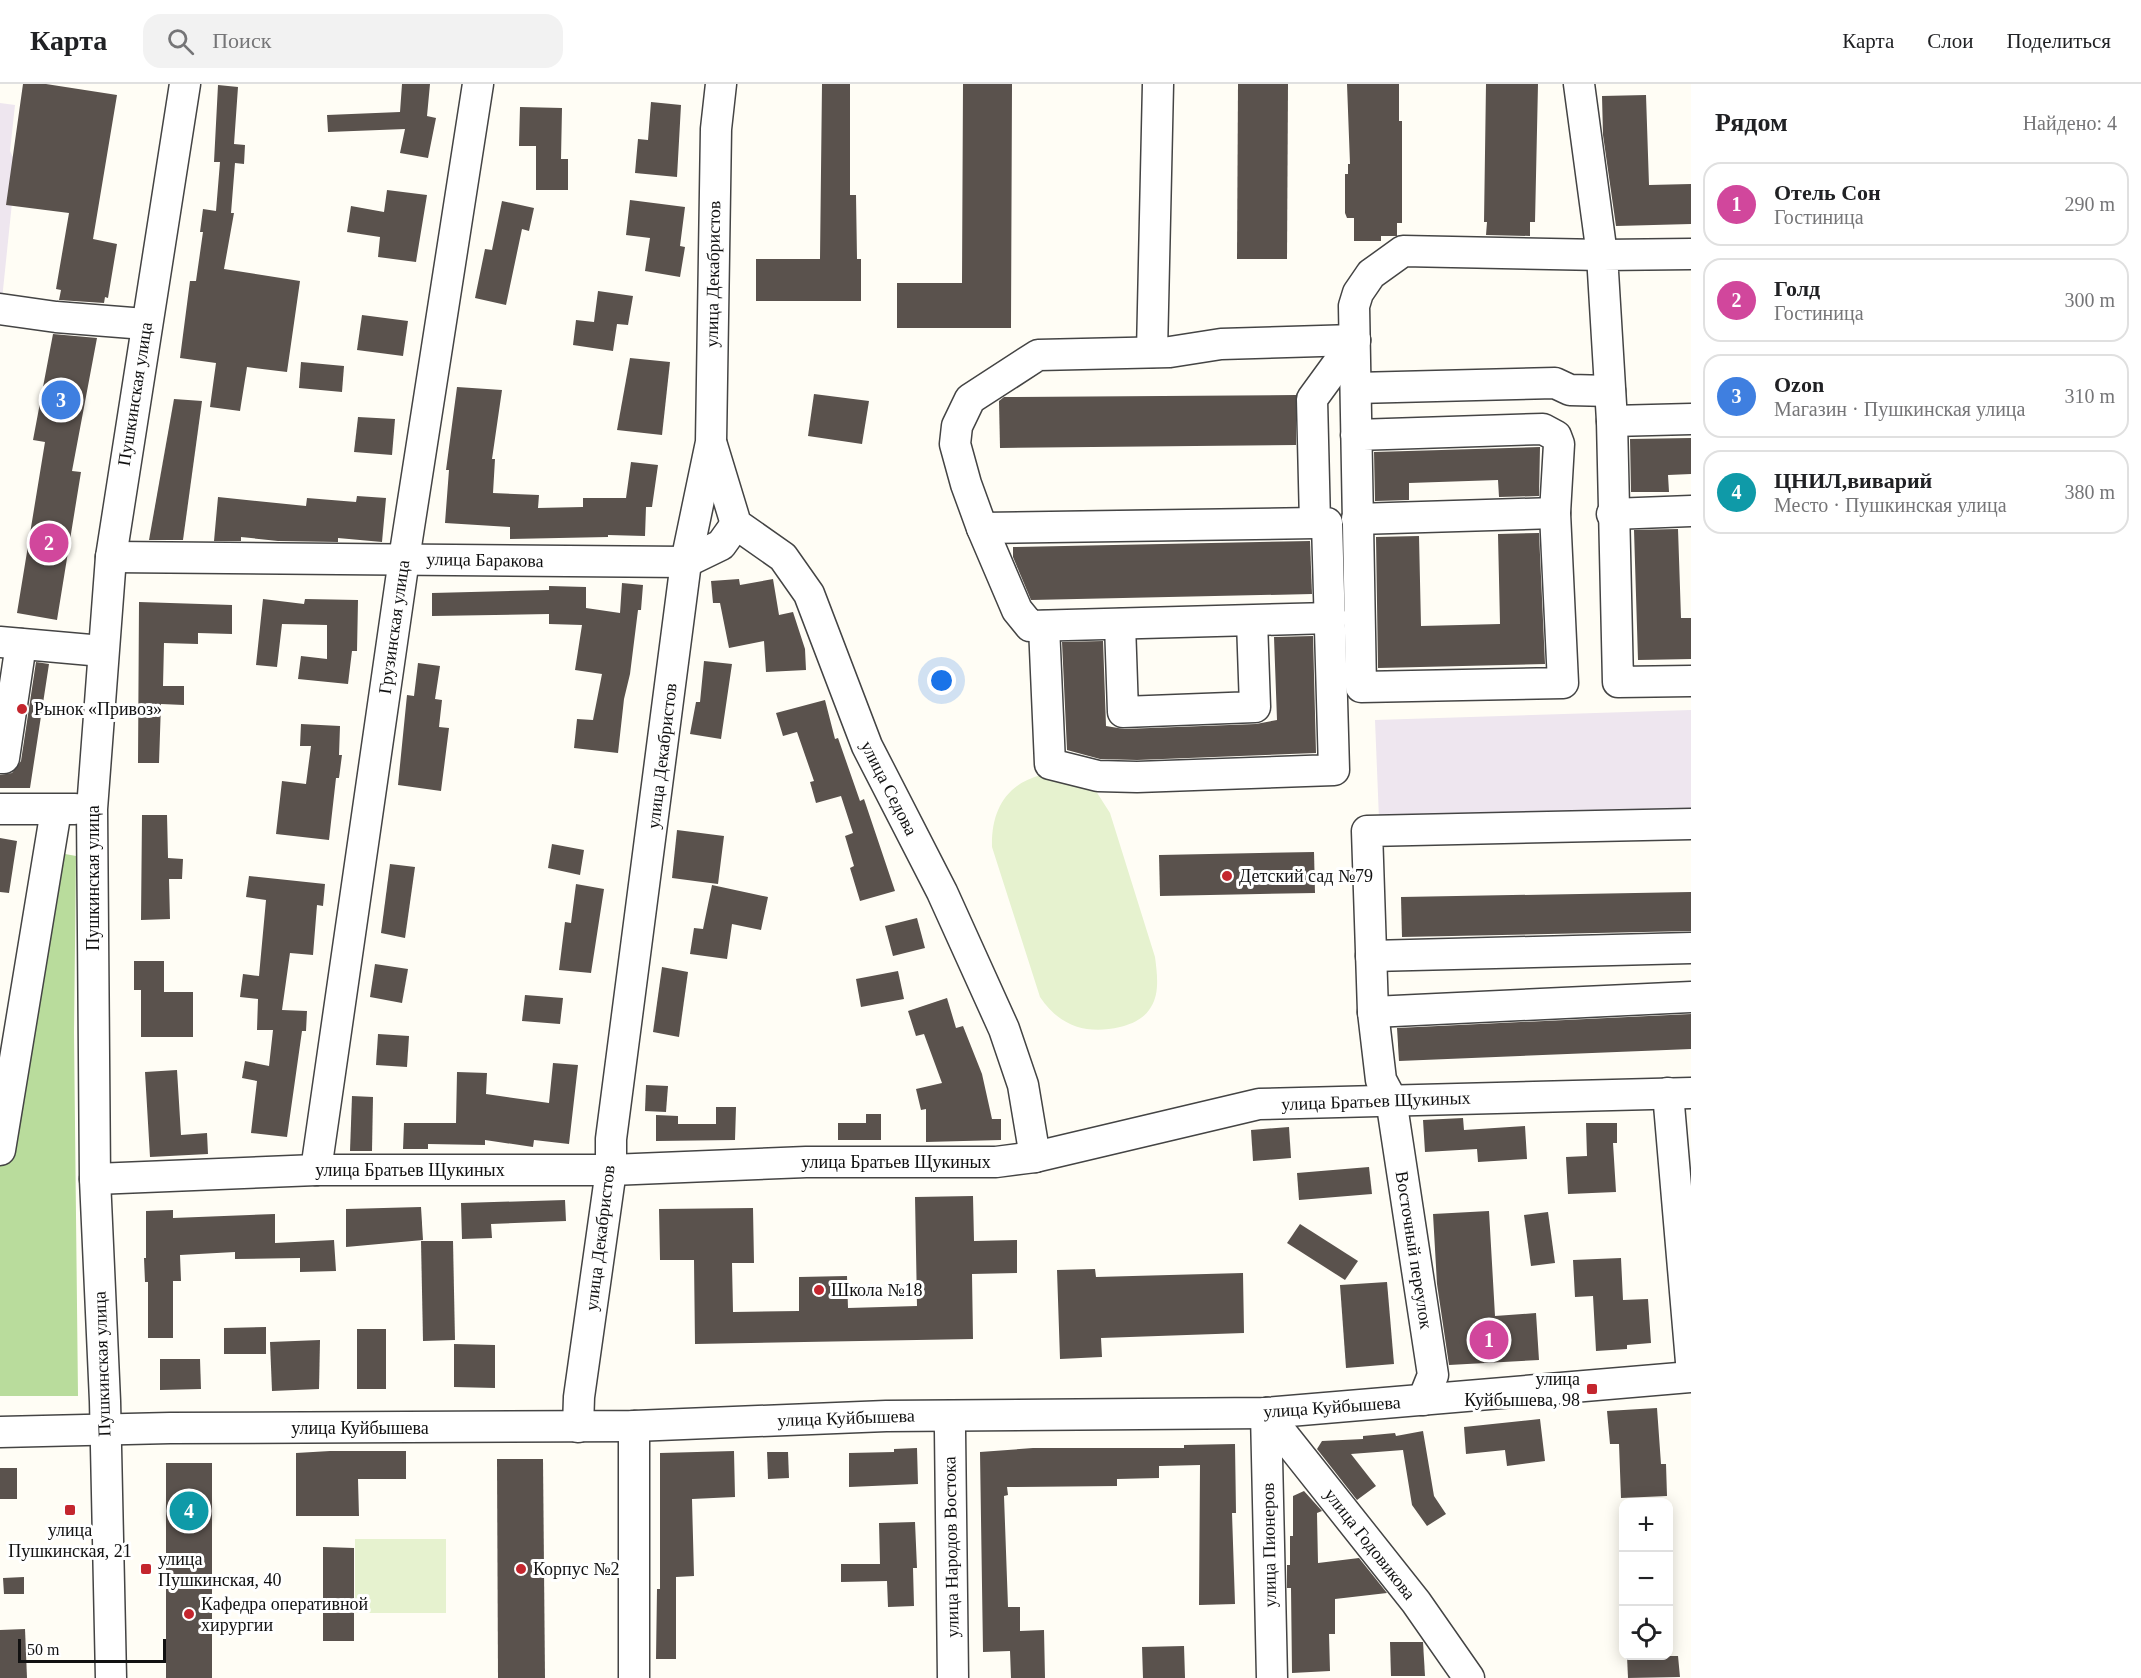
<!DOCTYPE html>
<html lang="ru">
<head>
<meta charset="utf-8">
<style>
	:root { --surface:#fff; --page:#f2f2f2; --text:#202124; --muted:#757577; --line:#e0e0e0; --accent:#c4262e }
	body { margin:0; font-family:"Times New Roman",serif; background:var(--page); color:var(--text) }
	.controls { position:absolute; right:18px; bottom:18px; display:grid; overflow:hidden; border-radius:12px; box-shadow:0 3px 15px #0003 }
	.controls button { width:54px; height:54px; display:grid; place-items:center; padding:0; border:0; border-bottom:2px solid var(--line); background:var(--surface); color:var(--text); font:30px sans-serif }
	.scale { position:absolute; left:18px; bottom:15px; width:148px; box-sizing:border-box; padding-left:6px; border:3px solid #111; border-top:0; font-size:16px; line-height:21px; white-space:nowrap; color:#111; -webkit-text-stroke:4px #fff; paint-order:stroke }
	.you { position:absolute; left:942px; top:597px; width:21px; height:21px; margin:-15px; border:4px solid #fff; border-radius:50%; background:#1a73e8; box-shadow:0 0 0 9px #1a73e833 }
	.badge { display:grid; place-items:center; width:39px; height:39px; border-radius:50%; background:var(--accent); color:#fff; font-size:20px; font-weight:700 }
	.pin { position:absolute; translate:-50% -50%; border:3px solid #fff; box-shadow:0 2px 6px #0006 }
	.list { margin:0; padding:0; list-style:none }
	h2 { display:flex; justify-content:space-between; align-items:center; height:78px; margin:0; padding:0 24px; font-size:26px }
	h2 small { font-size:20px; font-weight:400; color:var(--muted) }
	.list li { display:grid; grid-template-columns:39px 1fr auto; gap:18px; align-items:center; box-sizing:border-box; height:84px; margin:0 12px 12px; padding:0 12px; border:2px solid var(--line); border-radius:18px }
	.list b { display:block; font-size:22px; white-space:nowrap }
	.list p { margin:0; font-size:20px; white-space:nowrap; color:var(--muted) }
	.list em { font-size:20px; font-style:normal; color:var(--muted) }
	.icon { flex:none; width:33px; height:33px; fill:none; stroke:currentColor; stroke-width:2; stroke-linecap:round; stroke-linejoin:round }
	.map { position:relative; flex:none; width:1691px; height:1594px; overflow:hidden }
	header { display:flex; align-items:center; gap:36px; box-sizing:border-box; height:84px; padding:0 30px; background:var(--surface); border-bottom:2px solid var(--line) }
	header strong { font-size:28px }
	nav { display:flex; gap:33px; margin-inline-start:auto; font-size:21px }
	.search { width:420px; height:54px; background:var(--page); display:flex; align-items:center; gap:15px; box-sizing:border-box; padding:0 21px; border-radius:18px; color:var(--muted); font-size:22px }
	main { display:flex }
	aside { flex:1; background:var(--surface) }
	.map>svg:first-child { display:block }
</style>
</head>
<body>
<header>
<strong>Карта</strong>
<div class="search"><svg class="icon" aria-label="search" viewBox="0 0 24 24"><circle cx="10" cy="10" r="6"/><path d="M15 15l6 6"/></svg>Поиск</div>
<nav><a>Карта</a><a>Слои</a><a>Поделиться</a></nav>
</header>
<main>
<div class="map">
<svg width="1691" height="1594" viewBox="0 0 1691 1594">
	<rect width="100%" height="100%" fill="#fffdf5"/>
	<!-- industrial -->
	<g fill="#eee6ef">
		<polygon points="0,19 15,21 10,67 16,80 0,235"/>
		<polygon points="1691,626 1691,727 1379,735 1375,636"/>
	</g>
	<!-- forest -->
	<polygon fill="#b9dc9c" points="49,767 76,772 74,949 78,1312 0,1312 0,1010"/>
	<!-- pitch -->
	<g fill="#e6f2cf">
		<path d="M1041,691l53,13 16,25 45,144c2,16 5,36 -4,50 -7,12 -19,17 -31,20 -33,8 -61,-1 -80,-30l-48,-150c-1,-36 14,-63 49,-72z"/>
		<rect x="355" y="1455" width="91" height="74"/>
	</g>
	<!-- building -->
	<g fill="#5a524d">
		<polygon points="23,0 46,0 117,11 93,155 117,160 108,214 105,213 104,219 59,216 61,206 56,205 69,129 6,121"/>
		<polygon points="402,0 430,0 427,32 436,34 428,74 400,69 405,45 328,48 327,31 400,28"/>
		<polygon points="822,0 850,0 850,111 856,111 857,175 861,175 861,217 756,217 756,175 820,175"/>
		<polygon points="963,0 1012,0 1011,244 897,244 897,199 962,199"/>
		<polygon points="1238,0 1288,0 1287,175 1237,175"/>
		<polygon points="1347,0 1399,0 1399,37 1402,37 1402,139 1397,139 1397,152 1381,152 1381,157 1354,157 1354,134 1347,134 1345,129 1345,90 1348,90 1348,80 1350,80"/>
		<polygon points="1486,0 1538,0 1535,138 1530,138 1530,152 1486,151 1487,138 1484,138"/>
		<polygon points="218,1 238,3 234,60 245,61 244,80 235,79 231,129 234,129 224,185 300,197 287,288 247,283 240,327 210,323 216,279 180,274 190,197 196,197 203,148 200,148 203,125 216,127 220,78 214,78"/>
		<polygon points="1646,11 1649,101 1691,100 1691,140 1616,142 1603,51 1602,12"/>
		<polygon points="651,18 681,21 677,93 635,89 638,55 648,56"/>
		<polygon points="520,23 562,24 561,75 568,75 568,106 536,106 536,62 519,62"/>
		<polygon points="387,106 427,111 416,178 378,173 380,153 347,148 351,122 384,128"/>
		<polygon points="630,116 685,123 680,162 685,163 680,193 645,187 650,154 626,151"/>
		<polygon points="502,117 534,124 529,147 522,145 506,221 475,214 485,165 492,166"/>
		<polygon points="598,207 633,212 628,241 617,240 613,267 573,261 576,236 594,238"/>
		<polygon points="362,231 408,237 403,272 357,266"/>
		<polygon points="53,250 97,254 72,387 81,388 57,536 17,529 45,358 33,356"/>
		<polygon points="630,274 670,278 662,351 617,346"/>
		<polygon points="301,278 344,282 342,308 299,304"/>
		<polygon points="457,303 502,306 492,375 495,375 493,409 539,411 538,424 583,423 583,414 626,414 631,378 658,381 652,423 646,423 645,452 608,451 608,453 510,455 510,443 445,439 449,386 446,386"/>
		<polygon points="814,310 869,317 862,360 808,352"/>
		<polygon points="1296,311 1296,361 1000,364 999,317 1004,313"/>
		<polygon points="174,315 202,317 183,456 149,456"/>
		<polygon points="358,333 395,335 392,371 354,368"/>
		<polygon points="1691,354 1691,390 1668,391 1669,408 1631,408 1630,355"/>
		<polygon points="1540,363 1539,412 1499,413 1498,396 1409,399 1409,416 1375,417 1374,368"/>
		<polygon points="357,412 386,414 382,458 338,454 338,458 278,457 241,453 241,457 214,457 218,413 306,422 307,414 356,418"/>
		<polygon points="1678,445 1681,534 1691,534 1691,575 1638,576 1634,446"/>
		<polygon points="1539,449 1545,580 1378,584 1376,453 1419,452 1421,542 1500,540 1498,450"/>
		<polygon points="1310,457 1312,510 1031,516 1013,473 1013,463"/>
		<polygon points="739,495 740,501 773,495 779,531 793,528 805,565 806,586 766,588 764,557 729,564 720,519 713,519 711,497"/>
		<polygon points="622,499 643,501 641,526 638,526 630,590 624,615 618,669 574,664 577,635 593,636 602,590 575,586 582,541 549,540 549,530 432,532 432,509 549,506 549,502 586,503 586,524 620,529"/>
		<polygon points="263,515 304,520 305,515 358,516 357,567 352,567 348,600 298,595 301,572 327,575 327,541 282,540 277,583 256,581"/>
		<polygon points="139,518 232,521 232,550 198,549 198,560 164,559 163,602 184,602 184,621 161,620 159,679 138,679"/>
		<polygon points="1313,552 1316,669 1137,676 1100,675 1067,666 1062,558 1103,557 1106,642 1124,645 1256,640 1277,636 1274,553"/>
		<polygon points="704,577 732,580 721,655 690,650 696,618 700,618"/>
		<polygon points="36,578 49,580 30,704 0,704 0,691 12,689 21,677"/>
		<polygon points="418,579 440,582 435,615 442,616 439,643 449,644 441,707 398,701 407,611 414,612"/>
		<polygon points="825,616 835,655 838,654 860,717 864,715 895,807 860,817 850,784 854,782 845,752 853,749 841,712 816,719 810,698 814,697 797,648 783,652 776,629"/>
		<polygon points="301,640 340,642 339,671 342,671 339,694 336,694 329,756 276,750 282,697 306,700 311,662 300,662"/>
		<polygon points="142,731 167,731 168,774 183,775 182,795 169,795 170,835 141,836"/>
		<polygon points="677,746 724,752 718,800 672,794"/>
		<polygon points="0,754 17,757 9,809 0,808"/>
		<polygon points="552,760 584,766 580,791 548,784"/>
		<polygon points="1314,768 1315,809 1160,812 1159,771"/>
		<polygon points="390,780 415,783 405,854 381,849"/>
		<polygon points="249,792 325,800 323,822 317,821 313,871 290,869 282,926 307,927 306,947 302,947 287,1053 251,1049 257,997 242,994 245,977 269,982 273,946 257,946 258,915 240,913 243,890 259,892 266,816 246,813"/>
		<polygon points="576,800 604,805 591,889 559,886 565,838 571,839"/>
		<polygon points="712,801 768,813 761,846 732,840 727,875 690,870 694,844 703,845"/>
		<polygon points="1691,808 1691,847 1402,853 1401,813"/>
		<polygon points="917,834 925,864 893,872 885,842"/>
		<polygon points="134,877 164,877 164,908 193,908 193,953 141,953 141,906 134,906"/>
		<polygon points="375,880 408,885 402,919 370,913"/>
		<polygon points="662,883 688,888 679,953 653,948"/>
		<polygon points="898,887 904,915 861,923 856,895"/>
		<polygon points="525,911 563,914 560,940 522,937"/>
		<polygon points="947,914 956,944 963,942 982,990 992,1035 1001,1035 1001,1056 926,1058 926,1025 921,1026 916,1005 942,999 924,950 916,952 908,927"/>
		<polygon points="1691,930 1691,965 1399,977 1397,944"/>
		<polygon points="378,950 409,952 407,983 376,981"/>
		<polygon points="553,979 578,981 569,1060 534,1056 533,1063 485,1056 485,1061 428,1060 428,1065 403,1065 404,1039 456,1039 457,988 487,989 486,1010 549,1019"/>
		<polygon points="177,986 181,1051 207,1049 208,1070 150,1073 145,988"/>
		<polygon points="646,1001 668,1002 666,1028 645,1027"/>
		<polygon points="352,1012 373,1013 372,1067 350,1067"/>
		<polygon points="716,1023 736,1023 735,1056 656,1057 656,1031 678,1032 678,1040 716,1040"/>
		<polygon points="866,1030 881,1030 881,1056 838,1056 838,1039 866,1039"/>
		<polygon points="1463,1034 1464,1046 1525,1042 1527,1075 1478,1078 1477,1065 1425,1068 1423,1036"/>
		<polygon points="1586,1039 1617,1039 1617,1059 1613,1059 1616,1108 1568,1110 1566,1073 1587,1072"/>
		<polygon points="1289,1043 1291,1074 1253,1077 1251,1046"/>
		<polygon points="1369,1083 1372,1110 1299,1116 1297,1089"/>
		<polygon points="973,1112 974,1157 1017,1156 1017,1189 972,1190 973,1255 695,1260 694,1176 660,1176 659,1125 753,1124 754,1179 732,1179 733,1228 799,1227 799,1193 847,1192 848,1224 917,1222 915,1113"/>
		<polygon points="565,1116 566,1137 491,1140 492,1154 462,1155 461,1119"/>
		<polygon points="421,1123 423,1156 346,1163 346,1125"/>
		<polygon points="173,1126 173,1134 275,1130 275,1159 334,1156 336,1187 300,1188 300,1174 235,1175 235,1168 180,1171 181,1197 173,1197 173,1254 148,1254 148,1198 145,1198 144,1174 146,1174 146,1127"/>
		<polygon points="1489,1127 1495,1232 1536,1229 1539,1276 1449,1281 1437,1200 1433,1130"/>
		<polygon points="1548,1128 1555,1179 1531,1182 1524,1131"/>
		<polygon points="1300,1140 1358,1177 1345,1196 1287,1159"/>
		<polygon points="421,1157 453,1157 455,1256 423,1257"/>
		<polygon points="1621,1174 1623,1216 1648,1215 1651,1259 1627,1261 1627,1265 1596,1267 1593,1212 1575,1213 1573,1176"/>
		<polygon points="1095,1185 1096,1193 1243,1189 1244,1249 1101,1254 1102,1273 1060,1275 1057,1186"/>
		<polygon points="1387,1198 1394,1280 1346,1284 1340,1201"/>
		<polygon points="266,1243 266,1270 224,1270 224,1244"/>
		<rect x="357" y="1245" width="29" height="60"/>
		<polygon points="320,1256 319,1305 272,1307 270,1258"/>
		<polygon points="454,1260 495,1261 495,1304 454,1303"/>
		<polygon points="160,1275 200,1275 201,1305 160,1306"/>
		<polygon points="1657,1324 1661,1380 1666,1380 1667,1412 1621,1414 1619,1360 1610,1360 1607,1327"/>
		<polygon points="1540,1335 1545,1377 1507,1382 1505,1366 1466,1370 1464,1343"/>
		<polygon points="1423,1347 1434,1412 1446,1430 1427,1442 1412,1421 1403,1366 1351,1370 1376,1402 1357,1416 1317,1365 1322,1357 1363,1355 1363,1352 1395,1349 1396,1352"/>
		<polygon points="1235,1360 1236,1429 1232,1429 1235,1520 1199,1521 1200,1381 1159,1382 1159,1394 1117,1395 1117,1402 1007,1403 1008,1411 1004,1412 1008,1523 1020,1523 1020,1547 1044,1546 1045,1594 1011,1594 1010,1567 983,1568 980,1368 1033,1364 1184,1364 1184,1361"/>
		<polygon points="917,1364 918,1400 849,1403 849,1369 894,1368 894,1365"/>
		<polygon points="330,1367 406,1367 406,1395 358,1395 359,1432 296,1432 296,1369"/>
		<polygon points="734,1367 735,1413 692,1415 694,1492 676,1493 676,1575 656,1575 657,1505 660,1505 660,1369"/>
		<polygon points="767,1368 788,1368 789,1394 768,1395"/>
		<polygon points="497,1375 543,1375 545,1594 498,1594"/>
		<rect x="166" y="1379" width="46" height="215"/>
		<rect x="0" y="1384" width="17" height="31"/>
		<polygon points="1304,1407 1322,1427 1317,1429 1318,1479 1359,1474 1387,1509 1335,1515 1335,1550 1329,1550 1330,1587 1292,1589 1291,1504 1287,1504 1287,1481 1290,1481 1290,1452 1293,1452 1293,1412"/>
		<polygon points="915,1438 917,1484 913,1484 914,1522 888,1523 887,1497 841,1498 841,1480 880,1480 879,1439"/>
		<polygon points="323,1463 354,1464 354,1557 323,1557"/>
		<polygon points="24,1493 24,1510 4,1510 3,1494"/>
		<polygon points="25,1545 27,1594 0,1594 0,1546"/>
		<polygon points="1390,1558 1423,1558 1425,1592 1391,1592"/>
		<polygon points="1184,1562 1185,1594 1143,1594 1142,1563"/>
		<polygon points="1627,1572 1678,1572 1680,1593 1628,1594"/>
	</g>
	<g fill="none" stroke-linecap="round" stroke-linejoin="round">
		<!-- minor casing -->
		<g stroke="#444" stroke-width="33">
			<g id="minor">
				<polyline points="1691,170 1602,171 1612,337 1618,598 1691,597"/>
				<polyline points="0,225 56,233 145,240"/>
				<polyline points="1152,268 1158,0"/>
				<polyline points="1356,304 1555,299 1570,306 1610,307"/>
				<polyline points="1612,337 1691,335"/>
				<polyline points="1356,351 1543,345 1556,352 1559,360 1555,429 1563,599 1361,603 1354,222 1358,209 1371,190 1403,167 1602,171 1579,0"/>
				<polyline points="712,361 736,440 783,473 809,510 867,662 942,808 1004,945 1023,1001 1035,1073"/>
				<polyline points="1612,430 1691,427"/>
				<polyline points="1357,435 1555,429"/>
				<polyline points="982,444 1315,439"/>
				<polyline points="111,473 686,478 721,461 736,440"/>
				<polyline points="1331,534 1030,542 1017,526 982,444 966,400 955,360 957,342 970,315 1038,271 1170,268 1221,260 1355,256"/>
				<polyline points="1120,540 1123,628 1255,623 1252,537"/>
				<polyline points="1044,542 1050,680 1098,692 1137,693 1334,686 1327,439 1315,439 1312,315 1355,256"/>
				<polyline points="0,558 102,567"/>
				<polyline points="0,674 4,674 21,560"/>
				<polyline points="0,725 75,725"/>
				<polyline points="1371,872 1691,864"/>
				<polyline points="1373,928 1691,913"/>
				<polyline points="1668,1009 1691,1278"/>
				<polyline points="0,1066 56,726"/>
				<polyline points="316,1086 404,475 478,0"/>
				<polyline points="95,1095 316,1086 611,1086 806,1078 996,1078 1035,1073 1259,1020 1691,1009"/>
				<polyline points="1423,1316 1433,1291 1391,1015 1381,996 1373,928 1367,747 1691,740"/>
				<polyline points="1266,1329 1416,1518 1469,1594"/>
				<polyline points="1266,1329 1272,1594"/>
				<polyline points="948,1332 950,1347 953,1594"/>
				<polyline points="634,1342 634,1594"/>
				<polyline points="578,1343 579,1313 611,1086 611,1055 686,478 711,358 716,45 721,0"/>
				<polyline points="0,1348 170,1344 634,1342 886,1332 1266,1329 1691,1293"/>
				<polyline points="111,1594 105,1317 95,1095 92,725 111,473 185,0"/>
			</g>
		</g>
		<!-- minor -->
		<use href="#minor" stroke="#fff" stroke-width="30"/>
	</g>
	<!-- markers -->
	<g fill="#c4262e" stroke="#fff" stroke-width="2">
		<circle cx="22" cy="625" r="6"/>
		<circle cx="1227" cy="792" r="6"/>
		<circle cx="819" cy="1206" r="6"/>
		<rect x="1586" y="1299" width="12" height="12" rx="3"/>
		<rect x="64" y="1420" width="12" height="12" rx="3"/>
		<rect x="140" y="1479" width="12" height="12" rx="3"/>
		<circle cx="521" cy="1485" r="6"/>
		<circle cx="189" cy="1530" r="6"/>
	</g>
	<g text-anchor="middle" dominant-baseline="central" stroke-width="6" stroke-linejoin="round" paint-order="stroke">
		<!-- street labels -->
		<g font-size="18" fill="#111" stroke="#fff">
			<text transform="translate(713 190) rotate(-89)">улица Декабристов</text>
			<text transform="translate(135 310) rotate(-81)">Пушкинская улица</text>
			<text transform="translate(485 476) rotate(1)">улица Баракова</text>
			<text transform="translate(394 543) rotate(-82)">Грузинская улица</text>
			<text transform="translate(662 672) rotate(-83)">улица Декабристов</text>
			<text transform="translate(889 704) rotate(63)">улица Седова</text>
			<text transform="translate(93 794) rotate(-90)">Пушкинская улица</text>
			<text transform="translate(1376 1017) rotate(-2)">улица Братьев Щукиных</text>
			<text x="896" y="1078">улица Братьев Щукиных</text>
			<text x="410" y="1086">улица Братьев Щукиных</text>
			<text transform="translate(600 1154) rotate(-83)">улица Декабристов</text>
			<text transform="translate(1414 1166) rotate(81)">Восточный переулок</text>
			<text transform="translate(102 1280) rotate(-92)">Пушкинская улица</text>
			<text transform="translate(1332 1323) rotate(-4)">улица Куйбышева</text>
			<text transform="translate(846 1334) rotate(-2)">улица Куйбышева</text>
			<text x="360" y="1344">улица Куйбышева</text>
			<text transform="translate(1370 1460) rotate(52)">улица Годовикова</text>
			<text transform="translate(1269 1461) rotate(-91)">улица Пионеров</text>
			<text transform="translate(951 1463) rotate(-91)">улица Народов Востока</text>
		</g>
		<!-- poi labels -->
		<g font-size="18" fill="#111" stroke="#fff" text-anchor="start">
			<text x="34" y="625">Рынок «Привоз»</text>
			<text x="1239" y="792">Детский сад №79</text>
			<text x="831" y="1206">Школа №18</text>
			<text x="1580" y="1295" text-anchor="end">улица<tspan x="1580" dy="21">Куйбышева, 98</tspan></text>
			<text x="70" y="1446" text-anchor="middle">улица<tspan x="70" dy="21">Пушкинская, 21</tspan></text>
			<text x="158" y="1475">улица<tspan x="158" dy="21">Пушкинская, 40</tspan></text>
			<text x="533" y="1485">Корпус №2</text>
			<text x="201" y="1520">Кафедра оперативной<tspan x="201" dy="21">хирургии</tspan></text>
		</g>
	</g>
</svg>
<div class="controls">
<button>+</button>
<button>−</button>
<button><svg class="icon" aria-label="locate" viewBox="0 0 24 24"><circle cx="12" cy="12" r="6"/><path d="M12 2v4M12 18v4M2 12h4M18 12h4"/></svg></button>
</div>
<div class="scale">50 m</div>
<div class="you"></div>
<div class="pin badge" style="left:1489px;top:1256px;background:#d1479c">1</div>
<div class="pin badge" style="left:49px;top:459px;background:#d1479c">2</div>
<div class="pin badge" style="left:61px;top:316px;background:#3f7fe0">3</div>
<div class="pin badge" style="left:189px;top:1427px;background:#0f9aa8">4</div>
</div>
<aside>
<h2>Рядом<small>Найдено: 4</small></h2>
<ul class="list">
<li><span class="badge" style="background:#d1479c">1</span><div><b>Отель Сон</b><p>Гостиница</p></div><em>290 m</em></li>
<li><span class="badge" style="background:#d1479c">2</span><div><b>Голд</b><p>Гостиница</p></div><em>300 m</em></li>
<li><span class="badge" style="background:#3f7fe0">3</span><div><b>Ozon</b><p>Магазин · Пушкинская улица</p></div><em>310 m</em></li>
<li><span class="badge" style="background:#0f9aa8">4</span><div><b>ЦНИЛ,виварий</b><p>Место · Пушкинская улица</p></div><em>380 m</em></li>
</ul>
</aside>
</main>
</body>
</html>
